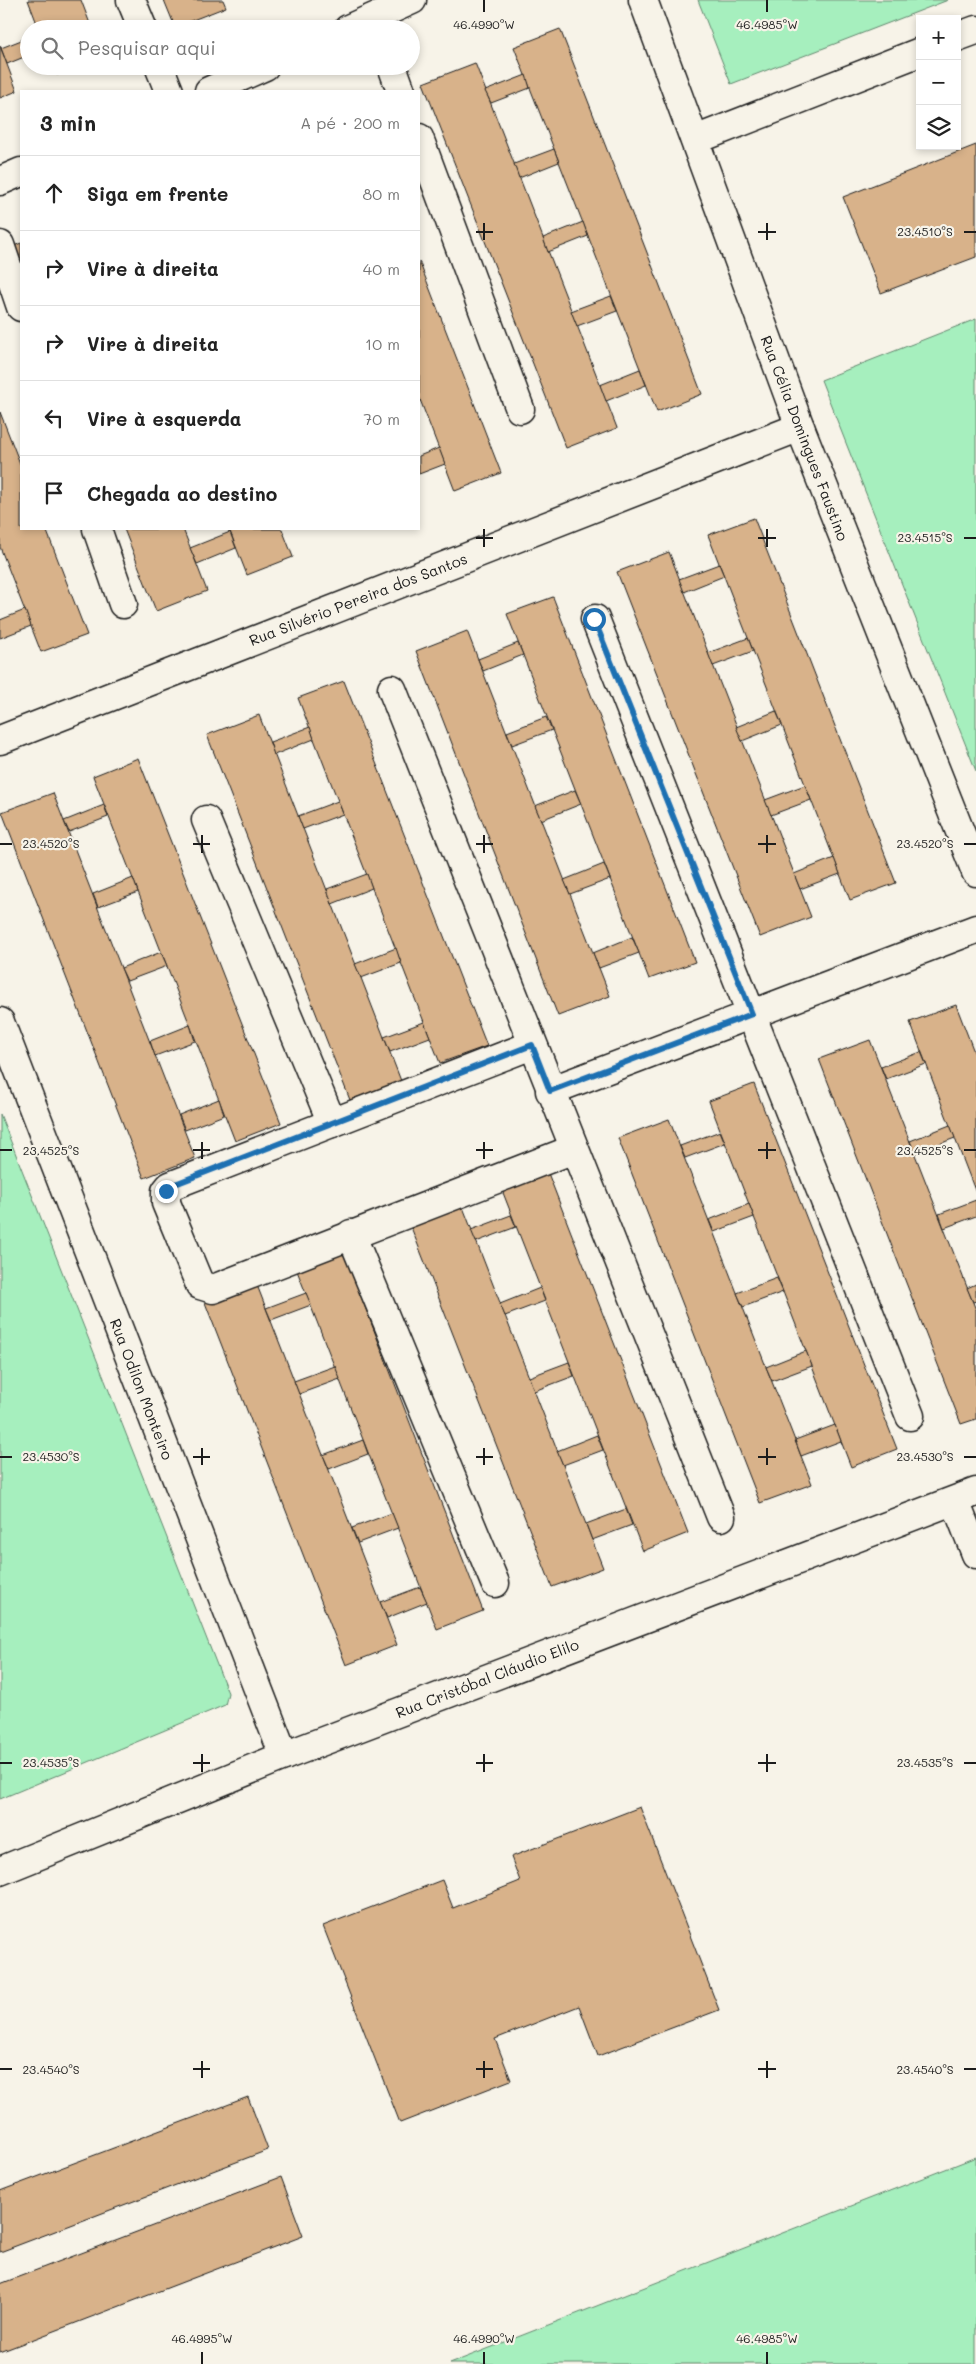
<!DOCTYPE html>
<html lang="pt">
<head>
<meta charset="utf-8">
<style>
	:root { --surface:#fff; --page:#f6f6f6; --text:#222; --muted:#767676; --line:#e0e0e0 }
	body { margin:0; font-family:Mali,sans-serif; background:var(--page); color:var(--text) }
	.controls { position:absolute; right:15px; top:15px; display:grid; overflow:hidden; border-radius:0px; box-shadow:0 2px 8px #0003 }
	.controls button { width:45px; height:45px; display:grid; place-items:center; padding:0; border:0; border-bottom:1px solid var(--line); background:var(--surface); color:var(--text); font:25px sans-serif }
	.stop { position:absolute; width:15px; height:15px; margin:-11px; border:4px solid #1f6fb2; border-radius:50%; background:#fff }
	.stop.end { background:#1f6fb2; border-color:#fff; box-shadow:0 1px 5px #0008 }
	.list { margin:0; padding:0; list-style:none }
	h2 { display:flex; justify-content:space-between; align-items:center; height:65px; margin:0; padding:0 20px; font-size:21px }
	h2 small { font-size:16px; font-weight:400; color:var(--muted) }
	.list li { display:grid; grid-template-columns:32px 1fr auto; gap:15px; align-items:center; box-sizing:border-box; height:75px; padding:0 20px; border-top:1px solid var(--line) }
	.list b { display:block; font-size:19px; white-space:nowrap }
	.list em { font-size:16px; font-style:normal; color:var(--muted) }
	.icon { flex:none; width:28px; height:28px; fill:none; stroke:currentColor; stroke-width:2; stroke-linecap:round; stroke-linejoin:round }
	.map { position:relative; flex:none; width:976px; height:2364px; overflow:hidden }
	.search { position:absolute; background:var(--surface); box-shadow:0 2px 8px #0003; left:20px; top:20px; width:400px; height:55px; display:flex; align-items:center; gap:12px; box-sizing:border-box; padding:0 18px; border-radius:28px; color:var(--muted); font-size:19px }
	.panel { position:absolute; background:var(--surface); box-shadow:0 2px 8px #0003; left:20px; top:90px; width:400px; height:440px; border-radius:0px }
	.map>svg:first-child { display:block }
</style>
</head>
<body>
<div class="map">
<svg width="976" height="2364" viewBox="0 0 976 2364">
	<rect width="100%" height="100%" fill="#f7f3e8"/>
	<filter id="ink" filterUnits="userSpaceOnUse"><feTurbulence type="fractalNoise" baseFrequency=".02" numOctaves="2"/><feDisplacementMap in="SourceGraphic" scale="10" xChannelSelector="R" yChannelSelector="G"/><feConvolveMatrix kernelMatrix="1 2 1 2 8 2 1 2 1" color-interpolation-filters="sRGB"/></filter>
	<g filter="url(#ink)">
		<!-- green -->
		<g fill="#a6efbe" stroke="#61866d">
			<polygon points="698,0 948,0 731,84"/>
			<polygon points="976,319 976,771 821,380"/>
			<polygon points="0,1114 228,1693 225,1705 0,1799"/>
			<polygon points="976,2157 976,2364 449,2364"/>
		</g>
		<!-- building -->
		<g fill="#d8b28a" stroke="#1c1c1c">
			<polygon points="28,0 81,0 92,29 39,29"/>
			<polygon points="164,0 223,0 226,7 175,27"/>
			<polygon points="560,29 702,394 657,412 514,47"/>
			<polygon points="29,37 29,55 7,64 1,48"/>
			<polygon points="0,46 17,91 0,98"/>
			<polygon points="475,63 617,428 566,448 423,83"/>
			<polygon points="54,66 79,66 57,75"/>
			<polygon points="526,75 530,88 491,103 485,91"/>
			<polygon points="976,145 976,257 881,293 843,197"/>
			<polygon points="554,149 559,162 519,178 514,164"/>
			<polygon points="583,222 588,236 548,252 543,238"/>
			<polygon points="21,243 21,265 14,246"/>
			<polygon points="419,261 501,473 455,491 419,397"/>
			<polygon points="611,296 617,311 577,326 571,311"/>
			<polygon points="640,369 646,385 606,401 600,385"/>
			<polygon points="0,412 21,466 21,529 46,529 87,635 41,652 0,547"/>
			<polygon points="439,448 445,464 419,474 419,456"/>
			<polygon points="754,518 896,883 850,900 708,535"/>
			<polygon points="124,529 183,529 207,591 156,611"/>
			<polygon points="229,529 282,529 293,557 247,575"/>
			<polygon points="230,532 236,548 197,564 190,548"/>
			<polygon points="669,552 811,917 760,937 617,572"/>
			<polygon points="719,564 724,576 684,592 679,579"/>
			<polygon points="553,597 695,962 649,979 507,614"/>
			<polygon points="25,610 31,626 0,638 0,620"/>
			<polygon points="467,631 610,996 558,1016 416,651"/>
			<polygon points="748,638 753,651 713,666 708,653"/>
			<polygon points="518,643 523,655 483,671 478,659"/>
			<polygon points="344,681 487,1046 440,1063 298,698"/>
			<polygon points="776,711 782,725 742,741 736,727"/>
			<polygon points="259,715 401,1081 350,1100 207,735"/>
			<polygon points="546,717 552,730 512,745 507,732"/>
			<polygon points="310,727 314,739 274,755 270,742"/>
			<polygon points="138,758 281,1123 235,1141 93,776"/>
			<polygon points="805,785 811,800 771,815 765,800"/>
			<polygon points="575,790 581,804 541,820 535,806"/>
			<polygon points="53,793 195,1158 144,1178 2,812"/>
			<polygon points="338,801 343,814 303,829 298,816"/>
			<polygon points="104,805 108,817 69,832 64,821"/>
			<polygon points="834,858 840,874 800,889 794,874"/>
			<polygon points="604,864 610,879 570,894 564,880"/>
			<polygon points="367,874 372,888 332,904 327,889"/>
			<polygon points="133,878 138,892 98,907 93,894"/>
			<polygon points="632,937 639,953 599,968 593,953"/>
			<polygon points="396,948 401,963 361,978 355,964"/>
			<polygon points="161,952 167,966 127,981 121,968"/>
			<polygon points="956,1005 976,1057 976,1193 910,1022"/>
			<polygon points="424,1022 430,1037 390,1052 384,1037"/>
			<polygon points="190,1025 195,1041 155,1056 150,1041"/>
			<polygon points="870,1040 976,1310 976,1419 961,1424 819,1059"/>
			<polygon points="921,1052 926,1064 886,1079 881,1067"/>
			<polygon points="754,1084 897,1449 851,1467 709,1101"/>
			<polygon points="219,1099 224,1115 185,1130 179,1115"/>
			<polygon points="669,1119 812,1484 760,1503 618,1138"/>
			<polygon points="950,1125 955,1138 915,1153 910,1141"/>
			<polygon points="720,1131 725,1143 685,1158 680,1146"/>
			<polygon points="546,1168 688,1533 643,1551 500,1185"/>
			<polygon points="976,1200 976,1216 944,1228 939,1214"/>
			<polygon points="461,1202 603,1568 552,1587 409,1222"/>
			<polygon points="749,1204 754,1217 714,1232 709,1220"/>
			<polygon points="511,1215 516,1227 476,1242 471,1230"/>
			<polygon points="341,1245 483,1611 437,1629 294,1263"/>
			<polygon points="777,1278 783,1292 743,1307 737,1293"/>
			<polygon points="255,1280 397,1645 346,1665 204,1300"/>
			<polygon points="976,1284 976,1301 973,1302 967,1288"/>
			<polygon points="540,1288 545,1301 505,1316 500,1304"/>
			<polygon points="306,1293 311,1305 271,1320 266,1308"/>
			<polygon points="806,1351 812,1366 772,1381 766,1367"/>
			<polygon points="569,1362 574,1376 534,1391 529,1377"/>
			<polygon points="335,1366 340,1379 299,1394 294,1381"/>
			<polygon points="835,1425 841,1441 801,1456 795,1440"/>
			<polygon points="597,1435 603,1450 563,1465 557,1451"/>
			<polygon points="363,1440 368,1454 329,1469 323,1455"/>
			<polygon points="626,1509 632,1525 592,1540 586,1524"/>
			<polygon points="392,1513 398,1528 358,1543 352,1528"/>
			<polygon points="420,1587 427,1602 387,1618 380,1602"/>
			<polygon points="640,1807 719,2010 598,2056 579,2006 495,2039 511,2080 400,2123 323,1926 442,1880 453,1908 520,1881 511,1857"/>
			<polygon points="248,2097 268,2150 0,2252 0,2191"/>
			<polygon points="281,2177 303,2236 0,2352 0,2284"/>
		</g>
		<g fill="none" stroke-linecap="round" stroke-linejoin="round">
			<!-- minor casing -->
			<g stroke="#1c1c1c" stroke-width="31">
				<g id="minor">
					<polyline points="131,0 143,29"/>
					<polyline points="643,0 800,427 976,872"/>
					<polyline points="348,29 412,0"/>
					<polyline points="957,37 976,30"/>
					<polyline points="159,66 169,91"/>
					<polyline points="392,66 401,91"/>
					<polyline points="209,91 265,66"/>
					<polyline points="419,138 520,409"/>
					<polyline points="695,140 920,52"/>
					<polyline points="0,181 21,172"/>
					<polyline points="0,245 21,307"/>
					<polyline points="97,529 123,604"/>
					<polyline points="595,619 910,1416"/>
					<polyline points="392,689 721,1517"/>
					<polyline points="0,740 800,427"/>
					<polyline points="206,820 332,1123"/>
					<polyline points="0,1022 284,1756"/>
					<polyline points="532,1045 170,1186 166,1191 166,1203 200,1285 213,1289 574,1149"/>
					<polyline points="550,1091 976,929"/>
					<polyline points="351,1234 495,1583"/>
					<polyline points="955,1501 976,1554"/>
					<polyline points="0,1871 284,1756 976,1492"/>
				</g>
			</g>
			<!-- minor -->
			<use href="#minor" stroke="#f7f3e8" stroke-width="28"/>
		</g>
	</g>
	<g fill="none" stroke-linecap="round" stroke-linejoin="round" filter="url(#ink)">
		<!-- route -->
		<polyline stroke="#1f6fb2" stroke-width="6" points="166,1191 170,1186 532,1045 550,1091 752,1014 594,619"/>
	</g>
	<!-- ticks -->
	<path fill="none" stroke="#1c1c1c" stroke-width="2" d="M484,0v12M767,0v12M484,223v17M767,223v17M476,232h17M758,232h18M964,232h12M484,529v18M767,529v18M476,538h17M758,538h18M964,538h12M202,835v18M484,835v18M767,835v18M0,844h12M193,844h17M476,844h17M758,844h18M964,844h12M202,1142v17M484,1142v17M767,1142v17M0,1150h12M193,1150h17M476,1150h17M758,1150h18M964,1150h12M202,1448v17M484,1448v17M767,1448v17M0,1457h12M193,1457h17M476,1457h17M758,1457h18M964,1457h12M202,1754v18M484,1754v18M767,1754v18M0,1763h12M193,1763h17M476,1763h17M758,1763h18M964,1763h12M202,2061v17M484,2061v17M767,2061v17M0,2069h12M193,2069h17M476,2069h17M758,2069h18M964,2069h12M202,2352v12M484,2352v12M767,2352v12"/>
	<g text-anchor="middle" dominant-baseline="central" stroke-width="4.5" stroke-linejoin="round" paint-order="stroke">
		<!-- street labels -->
		<g font-size="15" fill="#1c1c1c" stroke="#f7f3e8">
			<text transform="translate(805 438) rotate(69)">Rua Célia Domingues Faustino</text>
			<text transform="translate(358 599) rotate(-21)">Rua Silvério Pereira dos Santos</text>
			<text transform="translate(142 1389) rotate(69)">Rua Odilon Monteiro</text>
			<text transform="translate(487 1678) rotate(-21)">Rua Cristóbal Cláudio Elilo</text>
		</g>
	</g>
	<g font-size="12" text-anchor="middle" fill="#1c1c1c" stroke="#f7f3e8" stroke-width="4.5" stroke-linejoin="round" paint-order="stroke">
		<text x="484" y="29">46.4990°W</text>
		<text x="767" y="29">46.4985°W</text>
		<text x="925" y="236">23.4510°S</text>
		<text x="925" y="542">23.4515°S</text>
		<text x="51" y="848">23.4520°S</text>
		<text x="925" y="848">23.4520°S</text>
		<text x="51" y="1155">23.4525°S</text>
		<text x="925" y="1155">23.4525°S</text>
		<text x="51" y="1461">23.4530°S</text>
		<text x="925" y="1461">23.4530°S</text>
		<text x="51" y="1767">23.4535°S</text>
		<text x="925" y="1767">23.4535°S</text>
		<text x="51" y="2074">23.4540°S</text>
		<text x="925" y="2074">23.4540°S</text>
		<text x="202" y="2343">46.4995°W</text>
		<text x="484" y="2343">46.4990°W</text>
		<text x="767" y="2343">46.4985°W</text>
	</g>
</svg>
<div class="controls">
<button>+</button>
<button>−</button>
<button><svg class="icon" aria-label="layers" viewBox="0 0 24 24"><path d="M12 4l9 5-9 5-9-5zM3 14l9 5 9-5"/></svg></button>
</div>
<div class="stop" style="left:594px;top:619px"></div>
<div class="stop end" style="left:166px;top:1191px"></div>
<div class="search"><svg class="icon" aria-label="search" viewBox="0 0 24 24"><circle cx="10" cy="10" r="6"/><path d="M15 15l6 6"/></svg>Pesquisar aqui</div>
<section class="panel">
<h2>3 min<small>A pé · 200 m</small></h2>
<ul class="list">
<li><svg class="icon" aria-label="ahead" viewBox="0 0 24 24"><path d="M12 20V5M6 11l6-6 6 6"/></svg><div><b>Siga em frente</b></div><em>80 m</em></li>
<li><svg class="icon" aria-label="right" viewBox="0 0 24 24"><path d="M7 20v-9h11M14 6l5 5-5 5"/></svg><div><b>Vire à direita</b></div><em>40 m</em></li>
<li><svg class="icon" aria-label="right" viewBox="0 0 24 24"><path d="M7 20v-9h11M14 6l5 5-5 5"/></svg><div><b>Vire à direita</b></div><em>10 m</em></li>
<li><svg class="icon" aria-label="left" viewBox="0 0 24 24"><path d="M17 20v-9H6M10 6l-5 5 5 5"/></svg><div><b>Vire à esquerda</b></div><em>70 m</em></li>
<li><svg class="icon" aria-label="arrive" viewBox="0 0 24 24"><path d="M6 21V4h12l-3 4 3 4H6"/></svg><div><b>Chegada ao destino</b></div></li>
</ul>
</section>
</div>
</body>
</html>
